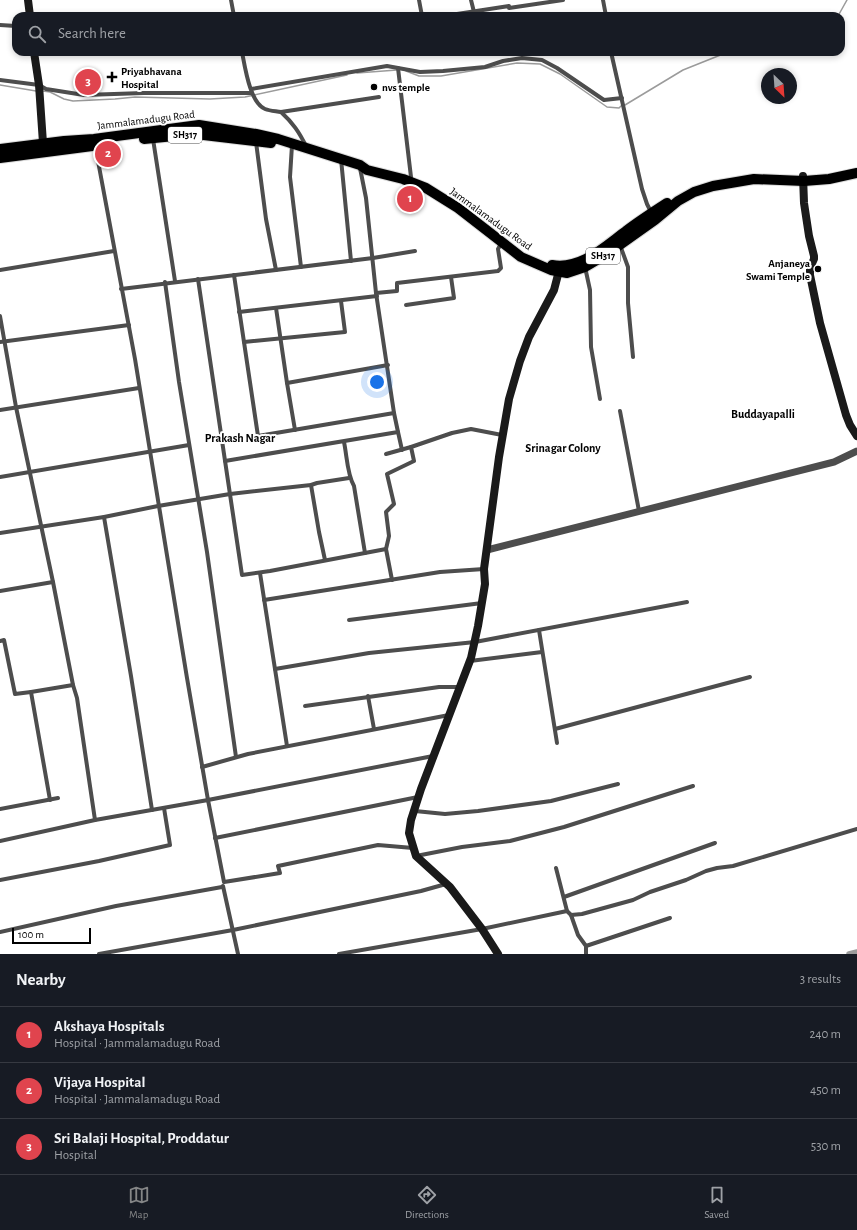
<!DOCTYPE html>
<html lang="en">
<head>
<meta charset="utf-8">
<style>
	:root { --surface:#171b24; --page:#242831; --text:#f1f3f6; --muted:#9ea1a6; --line:#363941; --accent:#858687 }
	body { margin:0; font-family:"Alegreya Sans",sans-serif; background:var(--page); color:var(--text) }
	.compass { position:absolute; left:761px; top:68px; width:36px; height:36px; border-radius:50%; background:var(--surface); box-shadow:0 2px 6px #0003; rotate:155deg }
	.scale { position:absolute; left:12px; bottom:10px; width:79px; box-sizing:border-box; padding-left:4px; border:2px solid #000; border-top:0; font-size:11px; line-height:14px; white-space:nowrap; color:#000; -webkit-text-stroke:3px #fff; paint-order:stroke }
	.you { position:absolute; left:377px; top:382px; width:14px; height:14px; margin:-10px; border:3px solid #fff; border-radius:50%; background:#1a73e8; box-shadow:0 0 0 6px #1a73e833 }
	.badge { display:grid; place-items:center; width:26px; height:26px; border-radius:50%; background:var(--accent); color:#fff; font-size:13px; font-weight:700 }
	.pin { position:absolute; translate:-50% -50%; border:2px solid #fff; box-shadow:0 1px 4px #0006 }
	.list { margin:0; padding:0; list-style:none }
	h2 { display:flex; justify-content:space-between; align-items:center; height:52px; margin:0; padding:0 16px; font-size:17px }
	h2 small { font-size:13px; font-weight:400; color:var(--muted) }
	.list li { display:grid; grid-template-columns:26px 1fr auto; gap:12px; align-items:center; box-sizing:border-box; height:56px; padding:0 16px; border-top:1px solid var(--line) }
	.list b { display:block; font-size:15px; white-space:nowrap }
	.list p { margin:0; font-size:13px; white-space:nowrap; color:var(--muted) }
	.list em { font-size:13px; font-style:normal; color:var(--muted) }
	.icon { flex:none; width:22px; height:22px; fill:none; stroke:currentColor; stroke-width:2; stroke-linecap:round; stroke-linejoin:round }
	.map { position:relative; flex:none; width:857px; height:954px; overflow:hidden }
	.search { position:absolute; background:var(--surface); box-shadow:0 2px 6px #0003; left:12px; right:12px; top:12px; height:44px; display:flex; align-items:center; gap:10px; box-sizing:border-box; padding:0 14px; border-radius:12px; color:var(--muted); font-size:15px }
	.sheet { height:220px; background:var(--surface) }
	nav { display:flex; justify-content:space-around; align-items:center; box-sizing:border-box; height:56px; border-top:1px solid var(--line); background:var(--surface); font-size:11px; color:var(--muted) }
	nav a { display:grid; justify-items:center; gap:2px }
	nav .on { color:var(--accent) }
	.map>svg:first-child { display:block }
</style>
</head>
<body>
<div class="map">
<svg width="857" height="954" viewBox="0 0 857 954">
	<rect width="100%" height="100%" fill="#fff"/>
	<g fill="none" stroke-linecap="round" stroke-linejoin="round">
		<!-- stream -->
		<g stroke="#9b9b9b" stroke-width="1.5">
			<polyline points="838,16 847,0"/>
			<polyline points="406,71 419,76 441,76 517,63 540,64 560,74 607,107 619,108 621,106"/>
			<polyline points="357,73 397,70"/>
			<polyline points="0,85 36,91"/>
			<polyline points="43,91 50,92 64,99 73,101 115,99 135,97 210,99 227,98 245,97 347,75"/>
			<polyline points="625,105 683,70 728,52"/>
		</g>
		<!-- canal -->
		<polyline stroke="#9b9b9b" stroke-width="5.5" points="849,954 857,952"/>
		<!-- primary casing -->
		<g stroke="#dbdbdb" stroke-width="12">
			<g id="primary">
				<polyline points="144,139 195,134 271,143"/>
				<polyline points="0,149 64,141 94,139 199,125 256,134 278,139 360,165 367,170 403,179 426,188 458,208 521,257 551,270 567,273 585,267 607,254 655,220 678,201 694,192 713,186 754,179 804,181 829,179 857,173"/>
				<polyline points="0,158 100,145"/>
				<path d="M552,265c29,5 52,-18 74,-34 13,-10 27,-19 41,-28"/>
			</g>
		</g>
		<!-- minor -->
		<g stroke="#4d4d4d" stroke-width="4">
			<polyline points="231,0 234,16"/>
			<polyline points="419,0 422,16"/>
			<polyline points="471,0 474,12"/>
			<polyline points="603,0 606,16"/>
			<polyline points="444,16 509,6 509,8 563,0"/>
			<polyline points="0,25 16,26"/>
			<path d="M242,52c3,15 8,51 23,57 5,2 10,2 16,3l98,-15"/>
			<polyline points="611,52 642,189 647,204 651,212"/>
			<polyline points="398,68 411,177"/>
			<polyline points="0,80 39,85 46,89 84,95 144,93 252,93"/>
			<polyline points="251,89 387,66 420,72 443,71 485,67 503,61 522,58 542,60 557,68 604,100 622,98"/>
			<path d="M281,112c12,11 18,20 25,34"/>
			<polyline points="153,139 175,281"/>
			<polyline points="256,142 266,219 276,270"/>
			<polyline points="95,145 135,359 187,678 208,800 433,756"/>
			<polyline points="292,145 290,177 301,267"/>
			<polyline points="341,159 351,261"/>
			<polyline points="620,245 628,267 628,303 633,357"/>
			<polyline points="585,267 590,290 591,347 600,399"/>
			<polyline points="0,270 114,251"/>
			<polyline points="234,275 258,436 394,413"/>
			<polyline points="198,279 242,575 270,571 386,549"/>
			<polyline points="165,282 179,382 207,552 236,757"/>
			<polyline points="121,289 373,258 415,251"/>
			<polyline points="376,293 397,291 397,283 498,271 501,268 498,249 502,242"/>
			<polyline points="406,305 454,298 451,277"/>
			<polyline points="276,308 287,383 388,365"/>
			<polyline points="239,312 377,296"/>
			<polyline points="0,316 16,407 53,582 73,685 77,698 95,820 208,800 224,882 280,873 278,866 378,845 413,848"/>
			<polyline points="0,342 129,325"/>
			<polyline points="244,342 345,332 341,301"/>
			<polyline points="287,383 295,430"/>
			<polyline points="0,410 139,388"/>
			<polyline points="620,411 639,511"/>
			<polyline points="398,432 402,450"/>
			<path d="M344,442c3,14 3,32 10,44l11,67"/>
			<polyline points="386,454 411,447"/>
			<polyline points="225,461 398,432 394,413 376,293 366,198 360,168"/>
			<polyline points="0,477 189,445"/>
			<polyline points="311,485 319,532 325,560"/>
			<polyline points="104,517 131,676 152,810"/>
			<polyline points="0,533 104,517 158,506 230,494 311,485 317,483 349,478"/>
			<polyline points="260,573 287,746"/>
			<polyline points="392,580 386,549 389,536 386,512 394,504 387,474 414,461 411,447 452,433 471,429 502,435"/>
			<polyline points="0,591 53,582"/>
			<polyline points="264,600 440,572 484,569"/>
			<polyline points="349,620 482,603"/>
			<polyline points="539,630 557,743"/>
			<polyline points="0,641 4,640 15,694 31,692 50,800"/>
			<polyline points="470,661 542,652"/>
			<polyline points="275,669 369,653 475,642 687,602"/>
			<polyline points="31,692 73,685"/>
			<polyline points="368,696 374,729"/>
			<polyline points="305,706 439,687 459,687"/>
			<polyline points="555,729 750,677"/>
			<polyline points="202,767 248,754 449,715"/>
			<polyline points="0,809 58,798"/>
			<polyline points="415,811 445,814 478,811 551,801 618,784"/>
			<polyline points="215,838 418,797"/>
			<polyline points="0,841 95,820"/>
			<polyline points="416,856 462,847 510,841 564,827 693,786"/>
			<polyline points="0,880 99,861 170,845 164,808"/>
			<polyline points="223,886 238,954"/>
			<polyline points="564,897 715,843"/>
			<polyline points="567,911 571,915 582,914 633,900 650,892 686,880 706,871 717,868 733,866 857,829"/>
			<polyline points="571,915 578,935 586,946 670,918"/>
			<polyline points="0,932 116,906 222,887"/>
			<polyline points="99,954 233,930 421,891 446,884"/>
			<polyline points="339,954 482,929 567,911 556,868"/>
			<polyline points="586,954 586,946"/>
		</g>
		<!-- tertiary -->
		<polyline stroke="#4d4d4d" stroke-width="7" points="487,550 834,462 857,451"/>
		<!-- secondary -->
		<g stroke="#1a1a1a" stroke-width="8">
			<polyline points="28,0 30,16"/>
			<polyline points="34,52 39,85 43,143"/>
			<polyline points="803,176 804,203 809,236 814,256 814,259 810,268 810,275 820,323 846,415 850,425 857,436"/>
			<polyline points="498,954 482,929 450,887 416,856 409,833 411,820 421,789 471,658 478,626 485,584 484,569 499,457 509,399 520,361 529,337 554,290 560,267"/>
		</g>
		<!-- primary -->
		<use href="#primary" stroke="#000" stroke-width="10"/>
	</g>
	<!-- markers -->
	<g fill="#000" stroke="#fff" stroke-width="1.5">
		<path d="M110 71h4v4h4v4h-4v4h-4v-4h-4v-4h4z"/>
		<circle cx="374" cy="87" r="4"/>
		<circle cx="818" cy="269" r="4"/>
	</g>
	<g text-anchor="middle" dominant-baseline="central" stroke-width="4" stroke-linejoin="round" paint-order="stroke">
		<!-- shield labels -->
		<g fill="#fff" stroke="#4c4c4c" stroke-width="1">
			<rect x="168" y="127" width="34" height="16" rx="3"/>
			<rect x="586" y="248" width="34" height="16" rx="3"/>
		</g>
		<g font-size="10" font-weight="bold" fill="#000">
			<text x="185" y="135">SH317</text>
			<text x="603" y="256">SH317</text>
		</g>
		<!-- poi labels -->
		<g font-size="11" font-weight="bold" fill="#000" stroke="#fff" text-anchor="start">
			<text x="121" y="71">Priyabhavana<tspan x="121" dy="13">Hospital</tspan></text>
			<text x="382" y="87">nvs temple</text>
			<text x="810" y="263" text-anchor="end">Anjaneya<tspan x="810" dy="13">Swami Temple</tspan></text>
		</g>
		<!-- street labels -->
		<g font-size="11" fill="#000" stroke="#fff">
			<text transform="translate(146 120) rotate(-7)">Jammalamadugu Road</text>
			<text transform="translate(491 219) rotate(36)">Jammalamadugu Road</text>
		</g>
		<!-- neighbourhood labels -->
		<g font-size="12" font-weight="bold" fill="#000" stroke="#fff">
			<text x="763" y="414">Buddayapalli</text>
			<text x="240" y="438">Prakash Nagar</text>
			<text x="563" y="448">Srinagar Colony</text>
		</g>
	</g>
</svg>
<svg class="compass" viewBox="-18 -18 36 36"><path d="M0-13l5 13h-10z" fill="#e53935"/><path d="M0 13l5-13h-10z" fill="#9ea1a6"/></svg>
<div class="scale">100 m</div>
<div class="you"></div>
<div class="pin badge" style="left:410px;top:199px;background:#e0444e">1</div>
<div class="pin badge" style="left:108px;top:154px;background:#e0444e">2</div>
<div class="pin badge" style="left:88px;top:82px;background:#e0444e">3</div>
<div class="search"><svg class="icon" aria-label="search" viewBox="0 0 24 24"><circle cx="10" cy="10" r="6"/><path d="M15 15l6 6"/></svg>Search here</div>
</div>
<section class="sheet">
<h2>Nearby<small>3 results</small></h2>
<ul class="list">
<li><span class="badge" style="background:#e0444e">1</span><div><b>Akshaya Hospitals</b><p>Hospital · Jammalamadugu Road</p></div><em>240 m</em></li>
<li><span class="badge" style="background:#e0444e">2</span><div><b>Vijaya Hospital</b><p>Hospital · Jammalamadugu Road</p></div><em>450 m</em></li>
<li><span class="badge" style="background:#e0444e">3</span><div><b>Sri Balaji Hospital, Proddatur</b><p>Hospital</p></div><em>530 m</em></li>
</ul>
</section>
<nav>
<a class="on"><svg class="icon" aria-label="map" viewBox="0 0 24 24"><path d="M3 6l6-2 6 2 6-2v14l-6 2-6-2-6 2zM9 4v14M15 6v14"/></svg>Map</a>
<a><svg class="icon" aria-label="directions" viewBox="0 0 24 24"><path d="M12 3l9 9-9 9-9-9zM9 14v-3h6M13 9l2 2-2 2"/></svg>Directions</a>
<a><svg class="icon" aria-label="saved" viewBox="0 0 24 24"><path d="M7 4h10v16l-5-4-5 4z"/></svg>Saved</a>
</nav>
</body>
</html>
